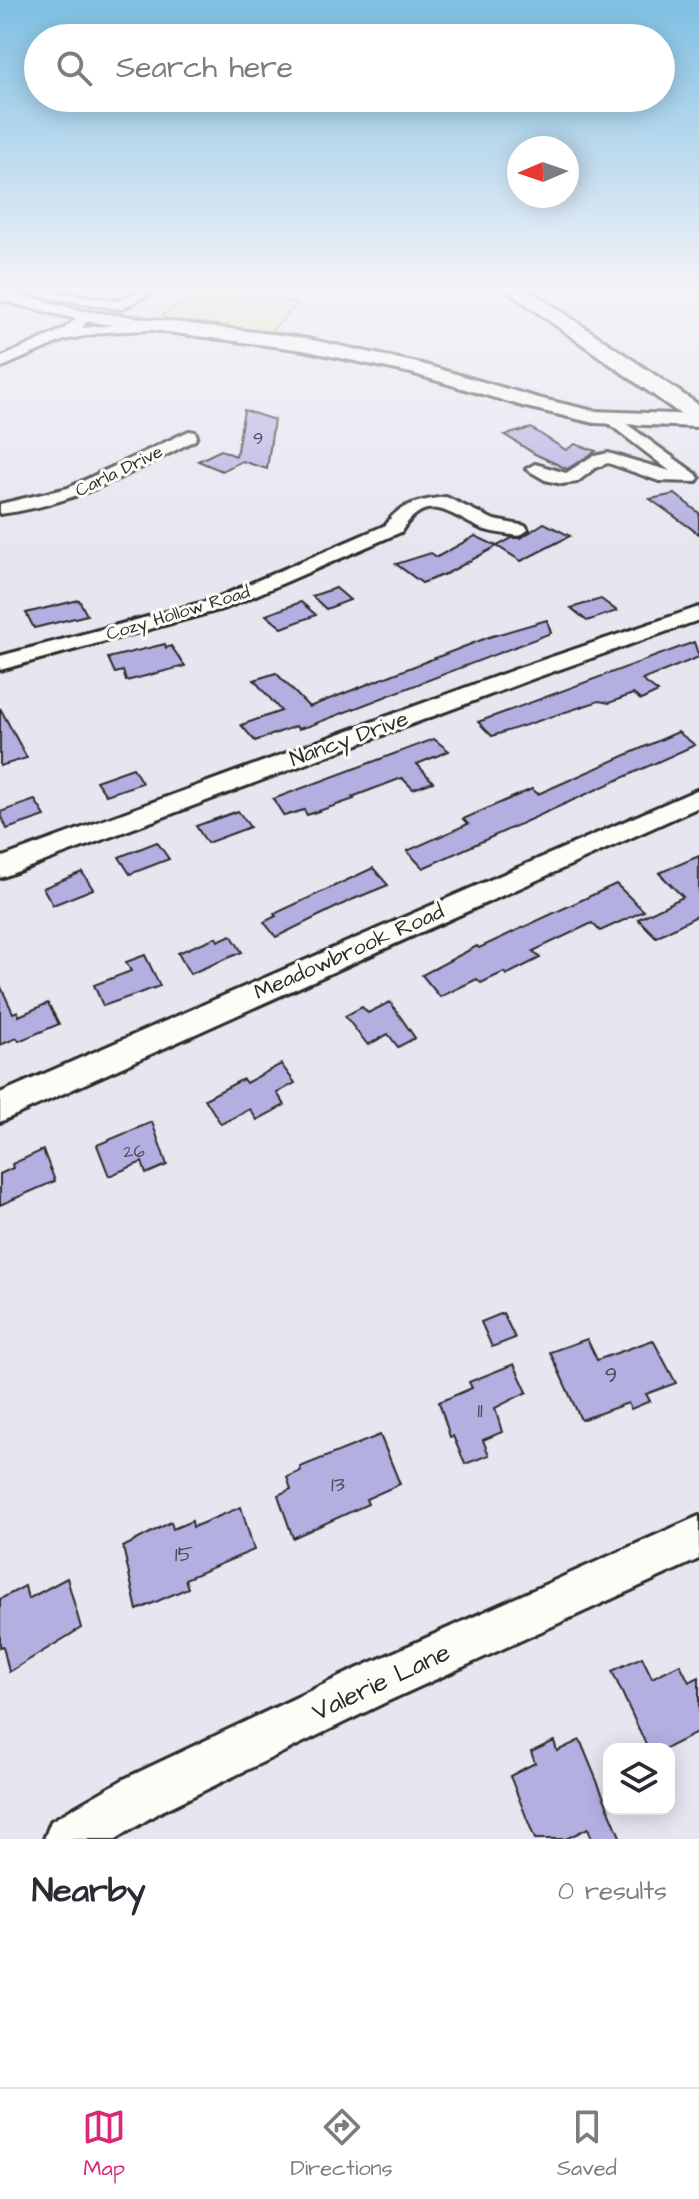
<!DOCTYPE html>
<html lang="en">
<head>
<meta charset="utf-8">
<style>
	:root { --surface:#fff; --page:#f2f2f3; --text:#2b2b33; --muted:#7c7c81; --line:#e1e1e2; --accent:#db2777 }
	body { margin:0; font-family:"Architects Daughter",sans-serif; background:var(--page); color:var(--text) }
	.controls { position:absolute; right:24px; bottom:24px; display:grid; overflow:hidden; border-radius:16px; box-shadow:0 4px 20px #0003 }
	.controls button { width:72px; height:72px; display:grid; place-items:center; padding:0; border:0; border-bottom:2px solid var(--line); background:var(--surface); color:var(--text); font:40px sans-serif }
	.compass { position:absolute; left:507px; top:136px; width:72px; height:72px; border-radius:50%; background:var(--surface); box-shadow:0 4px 20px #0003; rotate:268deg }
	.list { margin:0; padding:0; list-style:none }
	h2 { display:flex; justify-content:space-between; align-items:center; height:104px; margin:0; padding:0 32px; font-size:34px }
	h2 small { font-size:26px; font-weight:400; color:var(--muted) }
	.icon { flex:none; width:44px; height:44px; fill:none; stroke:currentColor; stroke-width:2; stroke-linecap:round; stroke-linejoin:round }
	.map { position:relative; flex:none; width:699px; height:1839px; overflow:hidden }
	.search { position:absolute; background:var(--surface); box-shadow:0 4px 20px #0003; left:24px; right:24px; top:24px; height:88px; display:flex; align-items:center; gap:20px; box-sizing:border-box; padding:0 28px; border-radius:44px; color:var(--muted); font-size:30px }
	.sheet { height:248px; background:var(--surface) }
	nav { display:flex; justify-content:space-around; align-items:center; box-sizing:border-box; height:112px; border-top:2px solid var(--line); background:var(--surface); font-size:22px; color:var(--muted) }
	nav a { display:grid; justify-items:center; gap:4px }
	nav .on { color:var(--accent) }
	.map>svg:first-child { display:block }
</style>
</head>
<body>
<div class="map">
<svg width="699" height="1839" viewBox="0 0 699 1839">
	<rect width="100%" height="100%" fill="#e7e5f0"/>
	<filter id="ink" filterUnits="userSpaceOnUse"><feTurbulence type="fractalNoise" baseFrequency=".0125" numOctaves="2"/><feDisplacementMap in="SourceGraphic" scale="16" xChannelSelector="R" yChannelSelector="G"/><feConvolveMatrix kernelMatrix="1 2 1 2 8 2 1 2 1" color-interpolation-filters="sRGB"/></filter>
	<g filter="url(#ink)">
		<!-- green -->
		<polygon fill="#d5e599" stroke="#808862" stroke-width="2" points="208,289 298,304 269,333 177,324 162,315"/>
		<!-- building -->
		<g fill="#b3afe1" stroke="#2b2b2b" stroke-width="2">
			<polygon points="244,410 274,420 267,469 242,461 222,471 198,461 221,450 236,456"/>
			<polygon points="531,428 566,450 575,444 596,451 567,469 535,454 505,435"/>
			<polygon points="675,494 699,513 699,534 650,499"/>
			<polygon points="544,523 570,536 521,561 497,546 512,538 521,538"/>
			<polygon points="475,536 497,546 448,573 422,583 396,564 431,553 437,557"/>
			<polygon points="336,588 350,600 326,609 312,596"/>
			<polygon points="601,599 617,611 587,621 571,608"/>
			<polygon points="79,600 87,615 34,628 26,613"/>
			<polygon points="301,602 316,615 282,628 266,615"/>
			<polygon points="547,620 551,633 309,726 298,729 296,726 255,741 241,725 281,711 254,680 276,673 309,707 489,637"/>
			<polygon points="694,642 699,657 642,680 658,692 641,700 633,694 609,703 599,701 492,736 478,722"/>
			<polygon points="165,644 166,648 171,646 185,666 126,681 123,671 115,673 108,658"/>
			<polygon points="0,708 27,758 0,766"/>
			<polygon points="678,732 695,745 423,868 407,851 468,824 463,819 532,789 538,794"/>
			<polygon points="434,739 449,751 417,764 433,782 413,789 402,778 352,797 354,799 307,815 304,810 284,816 273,799"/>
			<polygon points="133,768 142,783 106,795 96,781"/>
			<polygon points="35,800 45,816 7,829 0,812"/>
			<polygon points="238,811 250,827 207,843 196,826"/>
			<polygon points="157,842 169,859 130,874 119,857"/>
			<polygon points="699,856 699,915 656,937 638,919 683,897 659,873"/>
			<polygon points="373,868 388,885 349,901 276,937 264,922 276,916 274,914"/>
			<polygon points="82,872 93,889 53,905 43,888"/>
			<polygon points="616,884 644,911 600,931 592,923 533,951 540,958 506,975 504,972 481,983 477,979 440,997 422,975 477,946 479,948"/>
			<polygon points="231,935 242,952 190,974 178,953 216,937 218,941"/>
			<polygon points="145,955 160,986 103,1006 94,985 131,971 126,962"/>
			<polygon points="0,985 13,1013 18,1011 19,1016 48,1003 59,1024 19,1041 17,1038 0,1045"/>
			<polygon points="390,1002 415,1038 398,1047 388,1034 368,1045 345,1016 362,1007 368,1013"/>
			<polygon points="281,1064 295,1083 277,1093 285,1105 257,1120 250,1109 221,1124 205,1099 243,1079 246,1083"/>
			<polygon points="152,1122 167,1165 146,1174 142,1162 109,1176 97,1145"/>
			<polygon points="43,1150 55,1181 0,1205 0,1174 13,1168 12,1164"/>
			<polygon points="503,1313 515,1338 492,1347 481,1322"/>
			<polygon points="587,1339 597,1360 653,1340 676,1383 646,1394 650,1401 631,1409 628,1403 581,1420 550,1352"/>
			<polygon points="514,1364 527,1392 495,1408 502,1432 483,1440 489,1455 465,1464 453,1436 450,1437 439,1402 472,1388 469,1382"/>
			<polygon points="380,1435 400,1484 366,1499 368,1504 293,1538 278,1495 291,1489 287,1477 301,1471 300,1467"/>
			<polygon points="241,1507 254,1550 185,1579 188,1588 137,1610 123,1547 171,1522 173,1529 192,1521 193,1527"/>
			<polygon points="67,1578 81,1628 9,1672 3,1646 0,1647 0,1599 25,1586 28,1599"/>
			<polygon points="642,1657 652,1678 680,1664 689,1682 699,1677 699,1732 665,1749 648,1749 612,1671"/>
			<polygon points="580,1740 621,1839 592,1839 588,1828 566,1839 535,1839 510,1776 535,1763 531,1752 554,1741 557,1751"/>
		</g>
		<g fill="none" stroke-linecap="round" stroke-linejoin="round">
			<!-- minor casing -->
			<g stroke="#2b2b2b" stroke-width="6">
				<g id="minor">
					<polygon points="21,287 119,301 146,287 162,287 121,309 26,294 19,290"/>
					<polygon points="84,312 91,316 82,328 148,322 155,326 148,330 105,332 64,340 0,368 0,358 64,329"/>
					<polygon points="614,415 696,474 699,478 696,482 659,481 608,463 595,468 577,482 562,484 545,480 526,469 535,464 566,473 591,457 608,453 670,471 608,423 608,417"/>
					<path d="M189,431l6,1 2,4 -2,4c-63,33 -123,65 -195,74v-10l68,-16z"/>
					<path d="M446,497l48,23 32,6 2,4 -9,6c-12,-2 -26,-3 -37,-7 -31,-13 -55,-40 -81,3l-175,76 -226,62v-14l212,-56 174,-75c12,-22 38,-25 60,-28z"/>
					<polygon points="699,607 699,620 535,678 0,878 0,858 519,668"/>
					<polygon points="699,789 699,807 0,1122 0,1093"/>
					<polygon points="699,1516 699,1559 384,1703 158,1813 116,1839 44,1839 51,1821 124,1779 352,1671"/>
				</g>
			</g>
			<!-- major casing -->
			<g stroke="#2b2b2b" stroke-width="6">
				<polygon id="major" points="0,290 84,311 303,338 422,364 538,398 594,411 699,415 699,427 594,423 526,407 411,373 303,350 84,321 0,300"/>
			</g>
			<!-- highway casing -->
			<g stroke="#2b2b2b" stroke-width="6">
				<polygon id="highway" points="502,287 525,287 699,405 699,423 690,421"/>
			</g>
			<!-- minor -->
			<use href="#minor" fill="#fdfcf7" fill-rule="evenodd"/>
			<!-- major -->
			<use href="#major" fill="#fdfcf7" fill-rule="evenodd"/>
			<!-- highway -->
			<use href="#highway" fill="#fdfcf7" fill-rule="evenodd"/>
		</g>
	</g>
	<!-- sky -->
	<linearGradient id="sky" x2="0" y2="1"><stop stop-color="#7ebfe2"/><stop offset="0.53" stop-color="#f4f3f8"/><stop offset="1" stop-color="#f4f3f8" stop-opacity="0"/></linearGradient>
	<rect width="699" height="544" fill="url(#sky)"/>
	<g text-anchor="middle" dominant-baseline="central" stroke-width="6" stroke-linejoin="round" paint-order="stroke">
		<!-- number labels -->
		<g font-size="18" fill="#4d4c58">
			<text x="258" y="438">9</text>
			<text x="134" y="1151">26</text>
		</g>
		<!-- far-street labels -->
		<g font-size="18" fill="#2b2b2b" stroke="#fdfcf7">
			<text transform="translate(119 471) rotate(-26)">Carla Drive</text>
			<text transform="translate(178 613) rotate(-17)">Cozy Hollow Road</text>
		</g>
		<!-- street labels -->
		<g font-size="22" fill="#2b2b2b" stroke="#fdfcf7">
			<text transform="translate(349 739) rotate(-20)">Nancy Drive</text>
			<text transform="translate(349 952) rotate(-24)">Meadowbrook Road</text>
		</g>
		<!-- near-number labels -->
		<g font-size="22" fill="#4d4c58">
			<text x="611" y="1375">9</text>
			<text x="480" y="1410">11</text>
			<text x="338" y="1484">13</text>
			<text x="184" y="1554">15</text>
		</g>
		<!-- near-street labels -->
		<g font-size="26" fill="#2b2b2b" stroke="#fdfcf7">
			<text transform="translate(381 1682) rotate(-25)">Valerie Lane</text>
		</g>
	</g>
</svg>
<div class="controls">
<button><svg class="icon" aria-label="layers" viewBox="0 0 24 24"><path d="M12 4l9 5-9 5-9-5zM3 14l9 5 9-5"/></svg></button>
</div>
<svg class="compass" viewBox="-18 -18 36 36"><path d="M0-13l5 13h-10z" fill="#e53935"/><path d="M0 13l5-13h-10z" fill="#7c7c81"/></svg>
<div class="search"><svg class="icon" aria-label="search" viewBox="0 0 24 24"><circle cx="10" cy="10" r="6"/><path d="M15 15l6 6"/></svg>Search here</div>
</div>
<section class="sheet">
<h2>Nearby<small>0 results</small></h2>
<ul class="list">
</ul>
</section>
<nav>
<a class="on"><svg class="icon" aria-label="map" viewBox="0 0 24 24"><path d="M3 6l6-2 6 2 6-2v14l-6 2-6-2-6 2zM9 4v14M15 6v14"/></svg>Map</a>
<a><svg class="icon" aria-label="directions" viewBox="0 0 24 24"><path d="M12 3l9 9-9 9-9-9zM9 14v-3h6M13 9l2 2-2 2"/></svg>Directions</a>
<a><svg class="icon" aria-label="saved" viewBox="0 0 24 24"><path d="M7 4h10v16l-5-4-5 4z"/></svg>Saved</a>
</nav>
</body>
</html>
